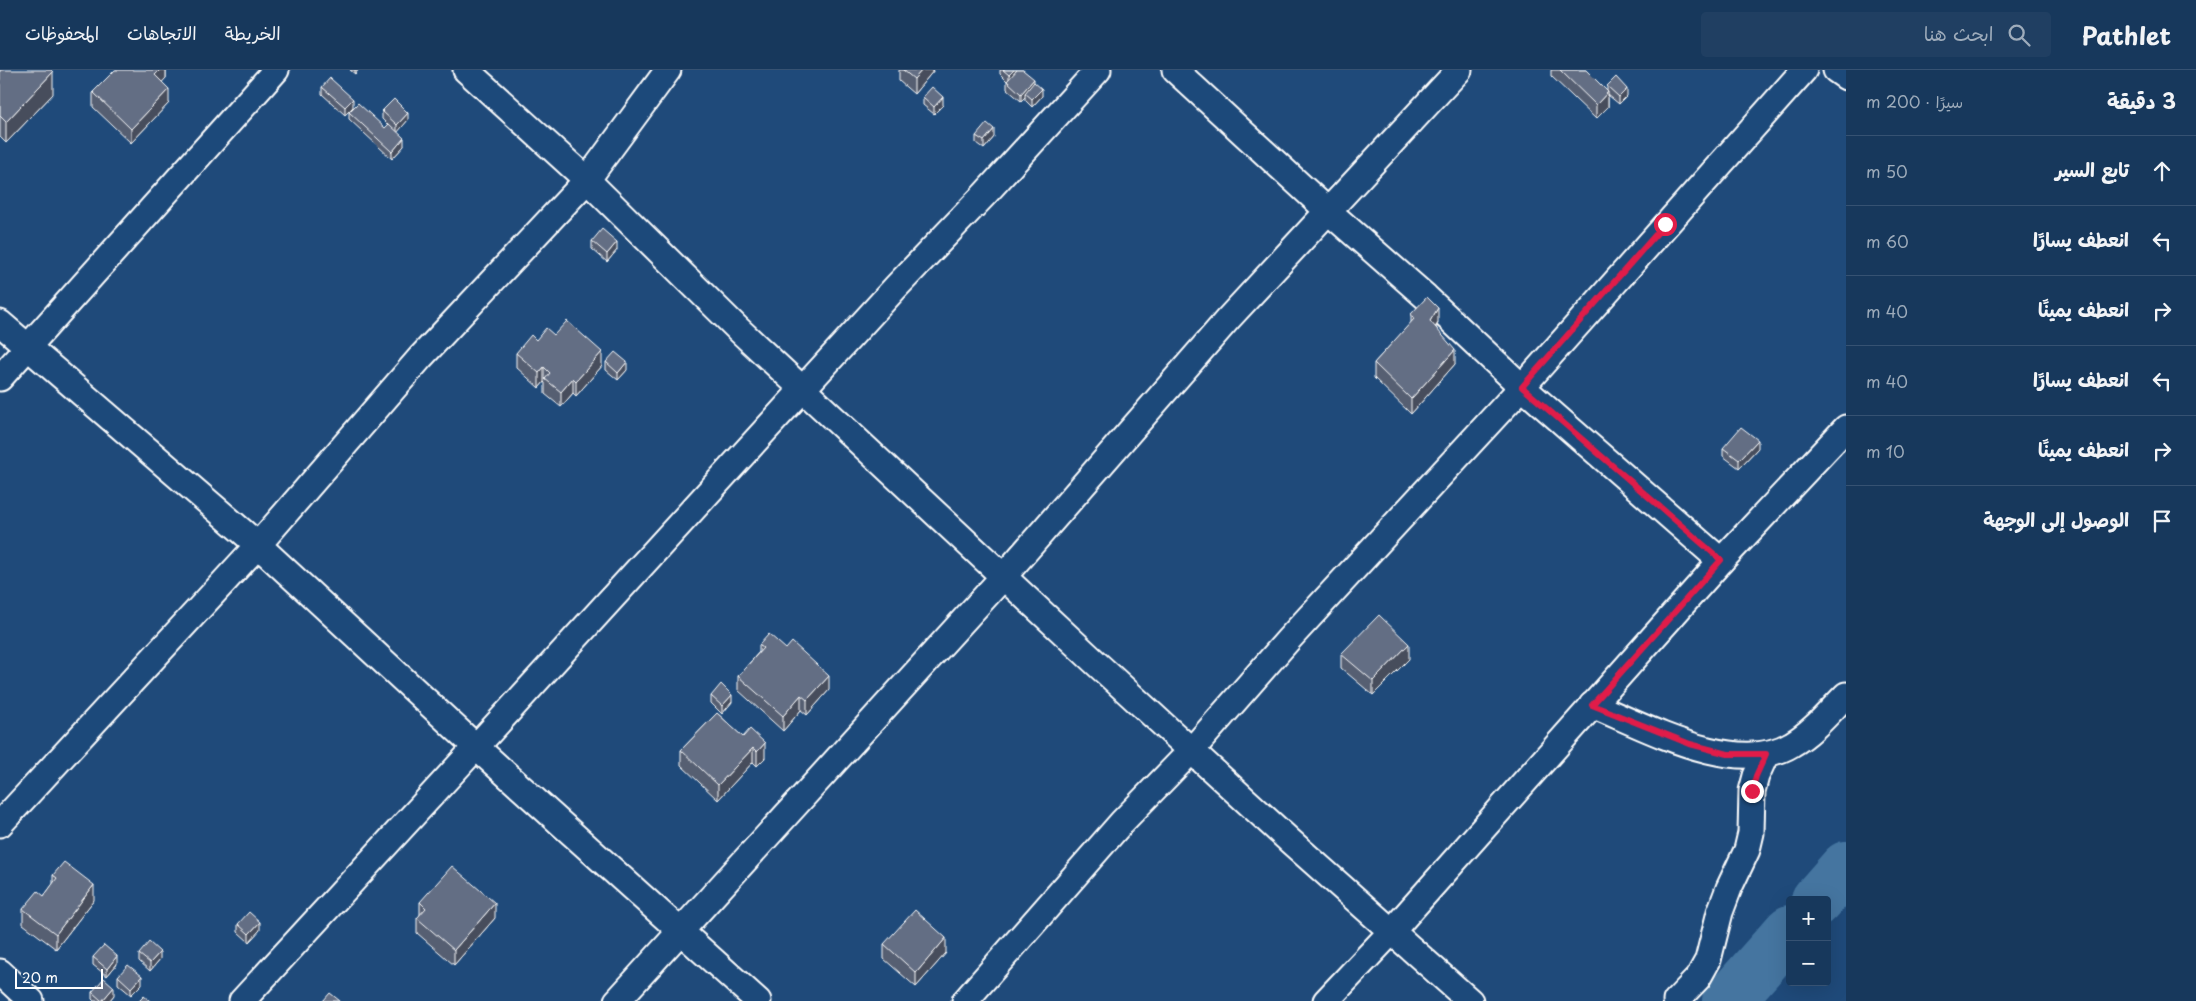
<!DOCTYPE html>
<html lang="ar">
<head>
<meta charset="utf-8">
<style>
	:root { --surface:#17385c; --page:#203f62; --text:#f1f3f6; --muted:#9eacbb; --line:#365272 }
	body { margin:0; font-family:"Playpen Sans","Playpen Sans Arabic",sans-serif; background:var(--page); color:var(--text); direction:rtl }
	.controls { position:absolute; right:15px; bottom:15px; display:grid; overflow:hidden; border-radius:5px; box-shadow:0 5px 20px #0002 }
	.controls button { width:45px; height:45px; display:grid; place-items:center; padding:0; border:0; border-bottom:1px solid var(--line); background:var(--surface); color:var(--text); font:25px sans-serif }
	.scale { position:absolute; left:15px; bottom:12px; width:88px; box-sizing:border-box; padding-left:5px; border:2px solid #fff; border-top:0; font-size:14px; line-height:18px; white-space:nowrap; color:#fff; -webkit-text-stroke:4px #1f4a7a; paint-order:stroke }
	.stop { position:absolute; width:15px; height:15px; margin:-11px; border:4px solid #e11d48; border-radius:50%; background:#fff }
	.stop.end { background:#e11d48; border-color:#fff; box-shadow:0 1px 5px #0008 }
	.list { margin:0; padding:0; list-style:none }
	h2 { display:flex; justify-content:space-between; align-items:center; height:65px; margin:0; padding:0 20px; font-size:21px }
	h2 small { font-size:16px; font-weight:400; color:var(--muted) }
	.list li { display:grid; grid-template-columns:32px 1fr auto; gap:15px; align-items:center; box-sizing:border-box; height:70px; padding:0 20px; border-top:1px solid var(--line) }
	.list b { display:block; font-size:19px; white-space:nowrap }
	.list em { font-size:16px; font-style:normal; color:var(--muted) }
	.icon { flex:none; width:28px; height:28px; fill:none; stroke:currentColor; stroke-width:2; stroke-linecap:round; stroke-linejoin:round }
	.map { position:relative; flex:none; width:1846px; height:931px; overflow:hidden; direction:ltr }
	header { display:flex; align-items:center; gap:30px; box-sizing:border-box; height:70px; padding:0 25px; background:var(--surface); border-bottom:1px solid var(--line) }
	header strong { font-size:24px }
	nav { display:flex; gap:28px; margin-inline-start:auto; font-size:18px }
	.search { width:350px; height:45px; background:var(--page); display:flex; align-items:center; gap:12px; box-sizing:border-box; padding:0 18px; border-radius:5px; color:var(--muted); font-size:19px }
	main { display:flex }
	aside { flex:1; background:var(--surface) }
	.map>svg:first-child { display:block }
</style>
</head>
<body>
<header>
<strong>Pathlet</strong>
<div class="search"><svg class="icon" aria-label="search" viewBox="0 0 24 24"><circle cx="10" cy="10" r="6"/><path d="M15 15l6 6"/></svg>ابحث هنا</div>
<nav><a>الخريطة</a><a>الاتجاهات</a><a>المحفوظات</a></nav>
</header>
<main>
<aside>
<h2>3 دقيقة<small>سيرًا · 200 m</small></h2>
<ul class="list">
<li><svg class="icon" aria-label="ahead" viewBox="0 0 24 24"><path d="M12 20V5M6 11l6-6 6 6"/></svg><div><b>تابع السير</b></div><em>50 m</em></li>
<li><svg class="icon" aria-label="left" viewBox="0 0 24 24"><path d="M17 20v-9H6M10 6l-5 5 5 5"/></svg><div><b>انعطف يسارًا</b></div><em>60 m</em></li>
<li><svg class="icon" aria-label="right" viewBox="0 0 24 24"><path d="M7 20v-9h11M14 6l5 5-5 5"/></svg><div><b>انعطف يمينًا</b></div><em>40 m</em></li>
<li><svg class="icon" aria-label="left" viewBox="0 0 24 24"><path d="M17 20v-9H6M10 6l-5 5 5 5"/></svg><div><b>انعطف يسارًا</b></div><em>40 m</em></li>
<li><svg class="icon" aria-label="right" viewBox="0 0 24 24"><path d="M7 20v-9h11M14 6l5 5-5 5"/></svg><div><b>انعطف يمينًا</b></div><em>10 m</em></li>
<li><svg class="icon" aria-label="arrive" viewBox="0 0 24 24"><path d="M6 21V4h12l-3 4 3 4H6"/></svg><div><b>الوصول إلى الوجهة</b></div></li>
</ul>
</aside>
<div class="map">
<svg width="1846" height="931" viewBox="0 0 1846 931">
	<rect width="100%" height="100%" fill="#1f4a7a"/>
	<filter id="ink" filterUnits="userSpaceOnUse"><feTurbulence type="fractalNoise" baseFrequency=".02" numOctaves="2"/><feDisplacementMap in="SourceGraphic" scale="10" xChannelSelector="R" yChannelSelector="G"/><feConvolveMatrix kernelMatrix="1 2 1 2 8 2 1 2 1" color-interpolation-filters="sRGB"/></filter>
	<g filter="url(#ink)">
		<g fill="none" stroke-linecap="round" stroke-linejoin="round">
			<!-- river -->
			<g stroke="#4475a0" stroke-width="52">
				<polyline points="1817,830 1846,797"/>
				<polyline points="1728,931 1790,861"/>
			</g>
			<!-- minor casing -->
			<g stroke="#fff" stroke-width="29">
				<g id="minor">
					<polyline points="466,0 587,110 737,258 1097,594 1290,771 1470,931"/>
					<polyline points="1175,0 1328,141 1426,227 1522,317 1721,491"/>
					<polyline points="1836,0 1846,7"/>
					<polyline points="0,253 258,475 476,677 758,931"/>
					<polyline points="0,308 276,0"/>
					<path d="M1592,635c54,22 145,73 200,39 21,-12 37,-32 54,-49"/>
					<polyline points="0,754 258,475 420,288 587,110 668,0"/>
					<polyline points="0,902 31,931"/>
					<polyline points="242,931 476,677 896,217 984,125 1098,0"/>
					<polyline points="617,931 1003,507 1228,249 1459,0"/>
					<polyline points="965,931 1122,752 1191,681 1289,569 1522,317 1804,0"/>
					<polyline points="1326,931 1392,861 1721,491 1846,358"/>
					<polyline points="1676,931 1698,908 1708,890 1720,842 1729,818 1747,780 1751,763 1752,721 1756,706 1766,684"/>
				</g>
			</g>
			<!-- minor -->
			<use href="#minor" stroke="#1f4a7a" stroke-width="25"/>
		</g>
		<!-- wall -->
		<g fill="#565f72" stroke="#fff">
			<polygon points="0,0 53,24 6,73 0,67"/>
			<polygon points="166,0 166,8 162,12 169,33 131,73 93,37 93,22"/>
			<polygon points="350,0 358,0 355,4"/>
			<polygon points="899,0 934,0 914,24 899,11"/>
			<polygon points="1000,0 1023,0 1034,13 1042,26 1032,37 1025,30 1025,27 1021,31 1007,19 1007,11 1000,4"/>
			<polygon points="1551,0 1586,0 1607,21 1607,16 1627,26 1619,34 1608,25 1608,37 1596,49 1551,6"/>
			<polygon points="322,17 353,37 345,45 322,24"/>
			<polygon points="923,27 943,35 934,44 923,35"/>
			<polygon points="382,41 408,50 397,62 404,76 392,89 349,49 349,42 385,58 388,55 382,49"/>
			<polygon points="976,66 994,67 984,79 976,73"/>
			<polygon points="592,171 617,180 607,192 592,179"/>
			<polygon points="1411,244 1438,253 1436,257 1455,294 1411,344 1374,308 1374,293 1411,253"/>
			<polygon points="554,265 602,296 576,326 573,323 561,337 545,324 545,313 544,312 539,318 516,297 516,283 536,270"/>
			<polygon points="606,292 627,300 618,310 606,300"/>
			<polygon points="1723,378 1758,378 1739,398 1723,386"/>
			<polygon points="759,575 829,620 807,645 801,640 783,661 738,620 738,606 759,582"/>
			<polygon points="1341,584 1409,589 1373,625 1341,598"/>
			<polygon points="711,626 732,632 722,644 711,633"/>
			<polygon points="717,643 765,688 757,696 753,692 718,730 681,695 681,680"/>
			<polygon points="53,805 94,830 56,879 23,854 23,839 44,826 53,814"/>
			<polygon points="420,832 495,848 454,895 417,863 417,848 420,845"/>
			<polygon points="238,854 260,860 249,872 238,862"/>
			<polygon points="884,874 946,883 916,917 884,889"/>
			<polygon points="139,884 160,889 150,901 139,891"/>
			<polygon points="93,887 117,894 107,906 93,895"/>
			<polygon points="118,906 142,914 131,925 118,914"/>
			<polygon points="92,922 114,925 109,931 94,931 92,929"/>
		</g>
		<!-- shaded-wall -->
		<g fill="#464d5c" stroke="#fff">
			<polygon points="160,0 166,0 166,8 155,20 155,5"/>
			<polygon points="355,0 358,0 355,4"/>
			<polygon points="922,0 934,0 914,24 914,9"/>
			<polygon points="1014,0 1017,0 1009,13 1009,5"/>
			<polygon points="53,2 53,24 6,73 6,52"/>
			<polygon points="1034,9 1034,17 1025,23 1025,27 1021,31 1021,24"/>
			<polygon points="169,19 169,33 131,73 131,59"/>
			<polygon points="1042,19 1042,26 1032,37 1032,29"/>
			<polygon points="1627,19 1627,26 1619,34 1619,27"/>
			<polygon points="1608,22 1608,37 1596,49 1596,35"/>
			<polygon points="943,27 943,35 934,44 934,37"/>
			<polygon points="353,29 353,37 345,45 345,37"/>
			<polygon points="408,43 408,50 397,63 397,55"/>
			<polygon points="994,59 994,67 984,79 984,71"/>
			<polygon points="404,68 404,76 392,89 392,82"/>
			<polygon points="617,172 617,180 607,192 607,184"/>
			<polygon points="1438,238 1438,253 1430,265 1430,251"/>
			<polygon points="1455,280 1455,294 1411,344 1411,329"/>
			<polygon points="602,282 602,296 576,326 576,311"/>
			<polygon points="627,292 627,300 618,310 618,303"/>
			<polygon points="544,297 544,312 539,318 539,303"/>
			<polygon points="573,308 573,323 561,337 561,322"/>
			<polygon points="1758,370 1758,378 1739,398 1739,390"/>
			<polygon points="1409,574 1409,589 1373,625 1373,611"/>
			<polygon points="829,606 829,620 807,645 807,630"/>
			<polygon points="732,625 732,632 722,644 722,636"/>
			<polygon points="801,625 801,640 783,661 783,646"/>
			<polygon points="765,673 765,688 757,696 757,682"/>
			<polygon points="753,678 753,692 718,730 718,715"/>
			<polygon points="94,815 94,830 56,879 56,864"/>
			<polygon points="495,833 495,848 454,895 454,880"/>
			<polygon points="260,852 260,860 249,872 249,864"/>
			<polygon points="946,868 946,883 916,917 916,903"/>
			<polygon points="160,882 160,889 150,901 150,893"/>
			<polygon points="117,886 117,894 107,906 107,899"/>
			<polygon points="142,906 142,914 131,925 131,918"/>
			<polygon points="114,917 114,925 109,931 102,931"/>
		</g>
		<!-- building -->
		<g fill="#646e84" stroke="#fff">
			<polygon points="0,0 51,0 53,2 6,52 0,46"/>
			<polygon points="115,0 160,0 155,5 169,19 131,59 93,22"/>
			<polygon points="903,0 922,0 914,9"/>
			<polygon points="1003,0 1014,0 1009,5"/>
			<polygon points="1017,0 1023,0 1034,9 1021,24 1007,11"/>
			<polygon points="1560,0 1586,0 1608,22 1596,35"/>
			<polygon points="1616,7 1627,19 1619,27 1607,16"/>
			<polygon points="330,8 353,29 345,37 322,17"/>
			<polygon points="1034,12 1042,19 1032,29 1025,23"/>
			<polygon points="932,17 943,27 934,37 923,27"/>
			<polygon points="394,29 408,43 397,55 382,41"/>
			<polygon points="358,33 385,58 389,54 404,68 392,82 349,42"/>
			<polygon points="987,53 994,59 984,71 976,66"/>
			<polygon points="602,159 617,172 607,184 592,171"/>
			<polygon points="1427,227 1438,238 1430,251 1455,280 1411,329 1374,293 1414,249 1411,244"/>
			<polygon points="567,251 602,282 576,311 573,308 561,322 545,309 550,303 544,297 539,303 516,283 531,265 536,270 546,258 554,265"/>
			<polygon points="615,282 627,292 618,303 606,292"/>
			<polygon points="1741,357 1758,370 1739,390 1723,378"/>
			<polygon points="1379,545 1409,574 1373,611 1341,584"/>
			<polygon points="769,564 786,579 792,572 829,606 807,630 801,625 783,646 738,606 763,578 759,575"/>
			<polygon points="721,614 732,625 722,636 711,626"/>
			<polygon points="717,643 743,667 750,659 765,673 757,682 753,678 718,715 681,680"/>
			<polygon points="64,792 94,815 56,864 23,839 38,821 44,826 57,808 53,805"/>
			<polygon points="452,796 495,833 454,880 417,848 426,838 420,832"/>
			<polygon points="915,840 946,868 916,903 884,874"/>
			<polygon points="249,842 260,852 249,864 238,854"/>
			<polygon points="149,872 160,882 150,893 139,884"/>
			<polygon points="104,875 117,886 107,899 93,887"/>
			<polygon points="128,895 142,906 131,918 118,906"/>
			<polygon points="104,908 114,917 102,931 92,922"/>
			<polygon points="330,923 340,931 323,931"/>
			<polygon points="144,926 150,931 139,931"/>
		</g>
	</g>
	<g fill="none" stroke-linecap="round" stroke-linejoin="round" filter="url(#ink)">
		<!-- route -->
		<polyline stroke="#e11d48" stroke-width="6" points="1665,154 1522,317 1721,490 1592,635 1690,674 1728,684 1766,684 1756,706 1752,721"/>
	</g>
</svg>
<div class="controls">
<button>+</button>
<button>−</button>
</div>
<div class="scale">20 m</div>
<div class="stop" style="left:1665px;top:154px"></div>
<div class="stop end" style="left:1752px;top:721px"></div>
</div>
</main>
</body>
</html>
